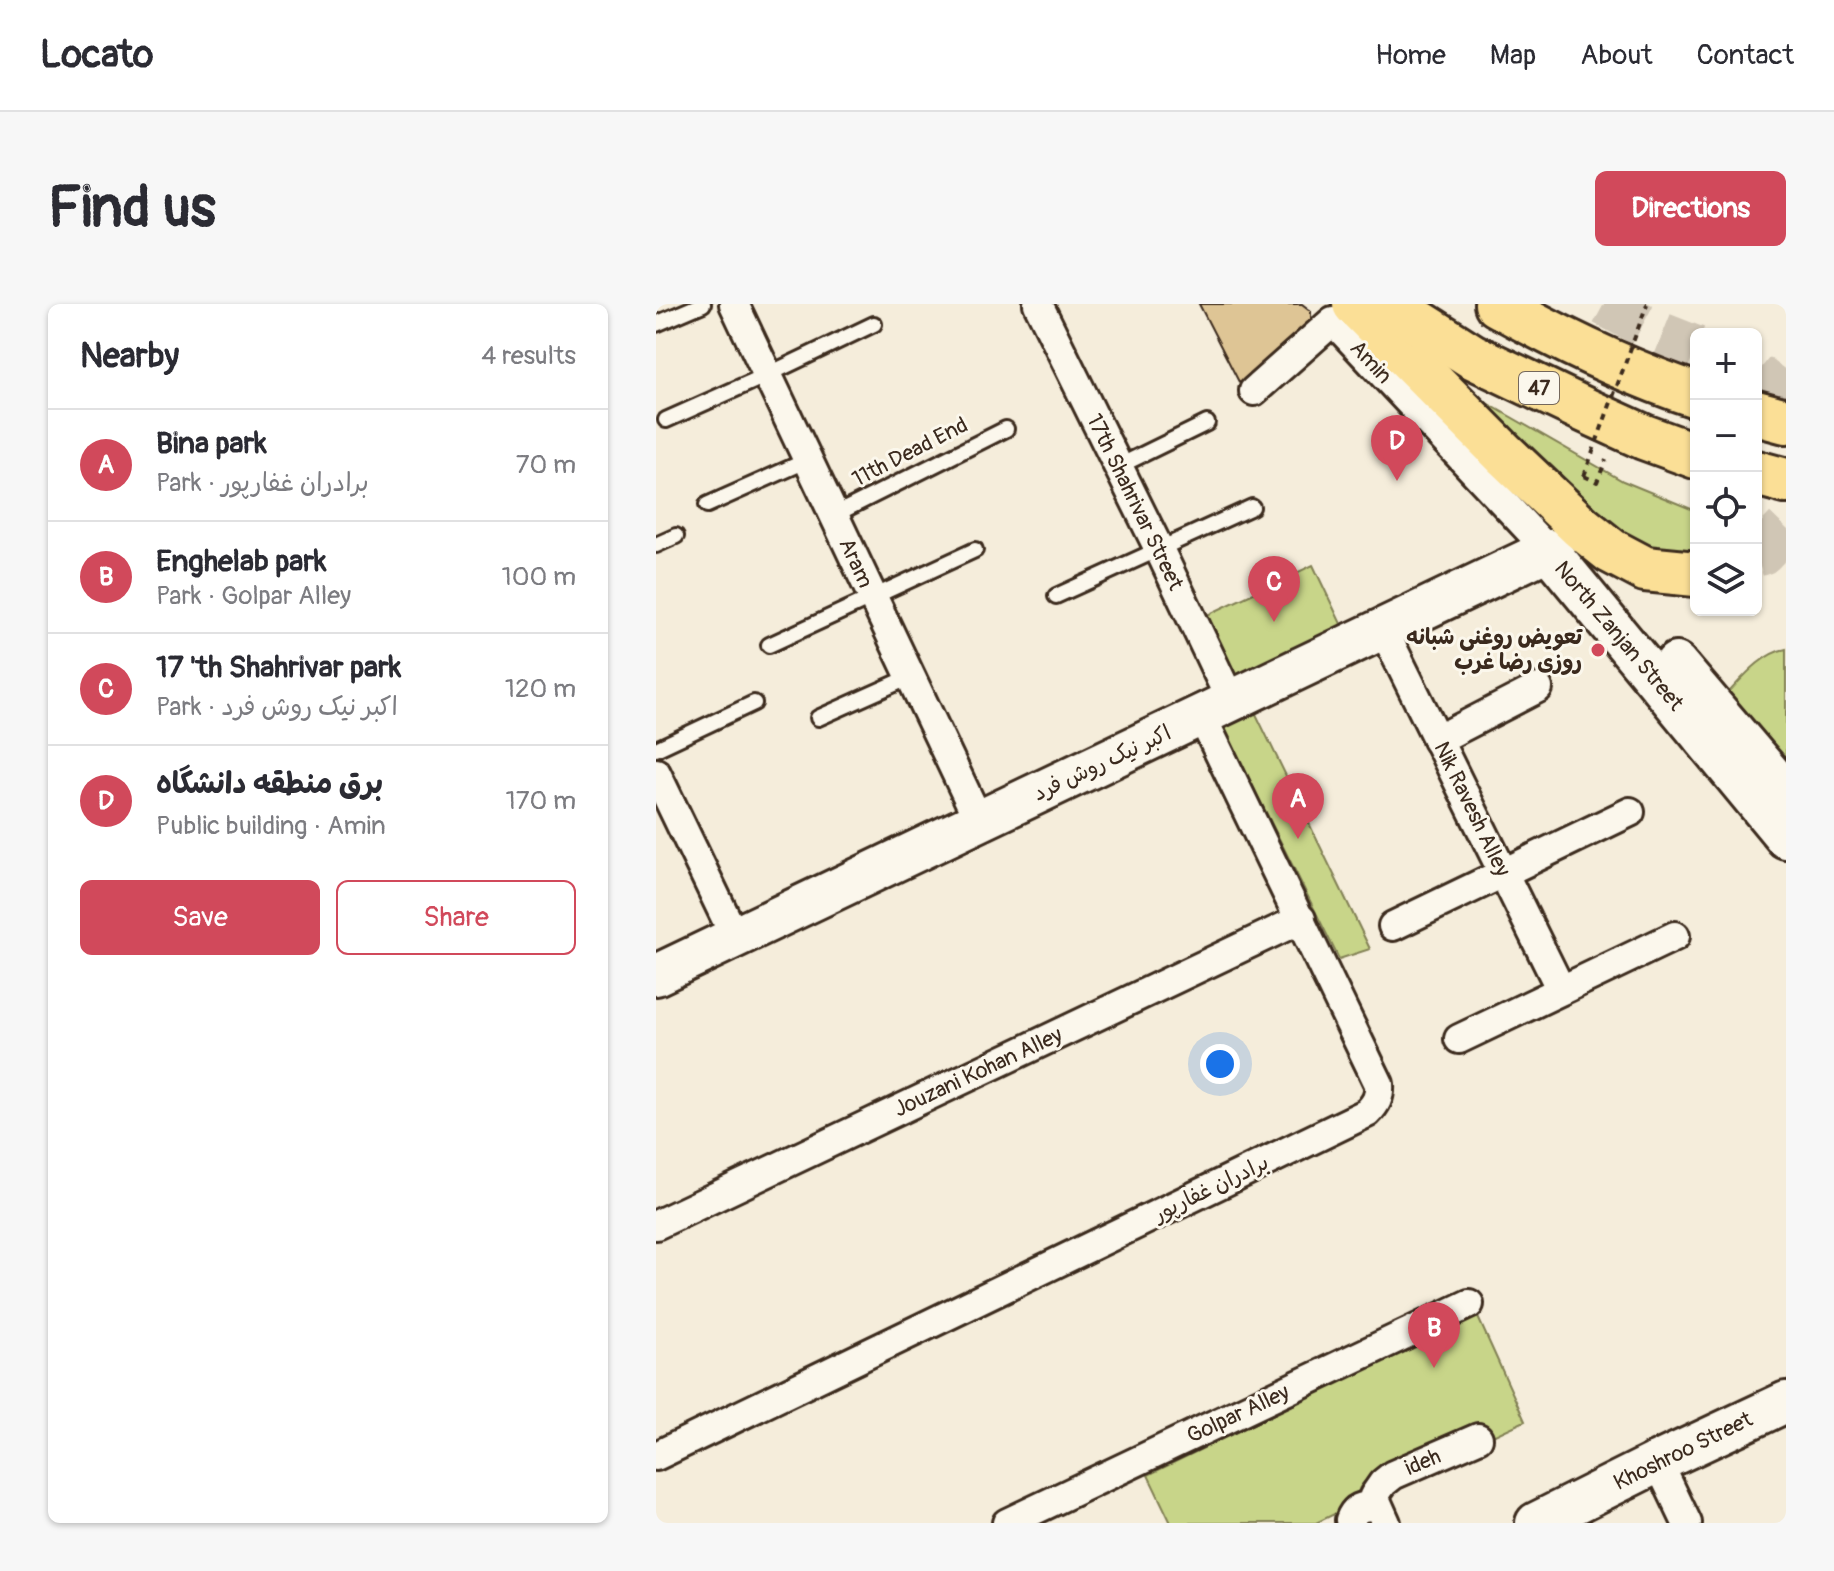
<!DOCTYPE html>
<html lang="en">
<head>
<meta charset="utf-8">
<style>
	:root { --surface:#fff; --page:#f7f7f7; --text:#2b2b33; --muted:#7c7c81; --line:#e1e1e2; --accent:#d1495b }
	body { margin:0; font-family:Pangolin,"Playpen Sans Arabic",sans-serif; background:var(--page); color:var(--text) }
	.controls { position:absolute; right:24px; top:24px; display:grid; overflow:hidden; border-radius:12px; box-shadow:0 2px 6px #0004 }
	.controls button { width:72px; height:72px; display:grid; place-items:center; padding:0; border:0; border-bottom:2px solid var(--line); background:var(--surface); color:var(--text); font:40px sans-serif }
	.you { position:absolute; left:564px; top:760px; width:28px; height:28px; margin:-20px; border:6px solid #fff; border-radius:50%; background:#1a73e8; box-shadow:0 0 0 12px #1a73e833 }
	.badge { display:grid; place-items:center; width:52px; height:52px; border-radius:50%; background:var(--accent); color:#fff; font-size:26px; font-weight:700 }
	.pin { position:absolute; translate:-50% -66px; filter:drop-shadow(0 2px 4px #0008) }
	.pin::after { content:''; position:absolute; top:42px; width:28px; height:24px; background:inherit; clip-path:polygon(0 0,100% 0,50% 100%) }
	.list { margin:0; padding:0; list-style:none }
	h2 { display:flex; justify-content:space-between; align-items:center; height:104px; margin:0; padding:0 32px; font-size:34px }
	h2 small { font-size:26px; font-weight:400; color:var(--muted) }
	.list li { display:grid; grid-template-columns:52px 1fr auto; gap:24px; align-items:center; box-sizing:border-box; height:112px; padding:0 32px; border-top:2px solid var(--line) }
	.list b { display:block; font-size:30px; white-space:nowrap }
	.list p { margin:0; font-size:26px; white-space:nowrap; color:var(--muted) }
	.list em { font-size:26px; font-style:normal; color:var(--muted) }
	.actions { display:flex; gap:16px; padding:24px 32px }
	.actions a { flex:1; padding:18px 0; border:2px solid var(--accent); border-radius:12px; text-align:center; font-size:28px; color:var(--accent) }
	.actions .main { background:var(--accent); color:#fff }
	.icon { flex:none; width:44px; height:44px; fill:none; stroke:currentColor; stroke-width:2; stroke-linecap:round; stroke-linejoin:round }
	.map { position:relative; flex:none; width:1130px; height:1219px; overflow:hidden; border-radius:12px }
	header { display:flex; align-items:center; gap:48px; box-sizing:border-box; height:112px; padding:0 40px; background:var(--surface); border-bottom:2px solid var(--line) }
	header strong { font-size:38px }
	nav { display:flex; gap:44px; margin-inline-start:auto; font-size:28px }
	.intro { display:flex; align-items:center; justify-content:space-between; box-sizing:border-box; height:192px; padding:0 48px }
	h1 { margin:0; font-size:56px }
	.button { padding:20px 36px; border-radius:12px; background:var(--accent); color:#fff; font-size:28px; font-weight:700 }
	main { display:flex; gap:48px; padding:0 48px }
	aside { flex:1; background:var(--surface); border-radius:12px; box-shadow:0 2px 6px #0004 }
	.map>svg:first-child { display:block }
</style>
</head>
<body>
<header>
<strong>Locato</strong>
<nav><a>Home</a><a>Map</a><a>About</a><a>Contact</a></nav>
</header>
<div class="intro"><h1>Find us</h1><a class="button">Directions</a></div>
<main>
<aside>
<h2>Nearby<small>4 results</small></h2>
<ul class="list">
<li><span class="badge">A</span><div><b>Bina park</b><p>Park · برادران غفارپور</p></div><em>70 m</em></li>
<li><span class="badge">B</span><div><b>Enghelab park</b><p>Park · Golpar Alley</p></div><em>100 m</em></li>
<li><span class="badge">C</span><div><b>17 'th Shahrivar park</b><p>Park · اکبر نیک روش فرد</p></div><em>120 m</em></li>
<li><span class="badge">D</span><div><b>برق منطقه دانشگاه</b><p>Public building · Amin</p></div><em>170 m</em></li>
</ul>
<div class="actions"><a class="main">Save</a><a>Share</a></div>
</aside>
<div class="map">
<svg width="1130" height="1219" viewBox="0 0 1130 1219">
	<rect width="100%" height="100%" fill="#f5eddb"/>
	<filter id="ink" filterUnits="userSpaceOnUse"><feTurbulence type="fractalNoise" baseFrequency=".0125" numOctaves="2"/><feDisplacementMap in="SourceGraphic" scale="16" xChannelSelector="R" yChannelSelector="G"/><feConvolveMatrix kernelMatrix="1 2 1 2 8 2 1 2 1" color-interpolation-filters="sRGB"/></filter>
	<g filter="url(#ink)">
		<!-- green -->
		<g fill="#c8d589" stroke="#828054" stroke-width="2">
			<polygon points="822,94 967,177 1040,207 1040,259 1026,262 933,213"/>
			<polygon points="657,261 687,324 579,376 549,312"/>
			<path d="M1130,345v113l-57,-70c15,-16 34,-39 57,-43z"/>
			<polygon points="599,408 714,645 683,655 568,424"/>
			<path d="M821,1011l48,106 -41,19 -6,-10 -109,48c-9,7 -13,12 -10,24l-43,21h-145l-23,-48z"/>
		</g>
		<!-- building -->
		<polygon fill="#dec595" stroke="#3b2a1e" stroke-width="2" points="543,0 646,0 655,7 655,19 584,80"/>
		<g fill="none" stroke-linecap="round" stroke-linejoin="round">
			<!-- highway-tunnel -->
			<g stroke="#d0c6b5" stroke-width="44" stroke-dasharray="44 22" stroke-linecap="butt">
				<polyline points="948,0 1000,28 1040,44"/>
				<polyline points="1100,71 1121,87 1130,99"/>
				<polyline points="1100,251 1106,249 1130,224"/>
			</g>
			<!-- lane casing -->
			<g stroke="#3b2a1e" stroke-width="20">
				<g id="lane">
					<polyline points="0,20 47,0"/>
					<polyline points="10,116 111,71 218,20"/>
					<polyline points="461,163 551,119"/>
					<polyline points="51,201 152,156"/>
					<polyline points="178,211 350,125"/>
					<polyline points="0,241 20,232"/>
					<polyline points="400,292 596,203"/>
					<polyline points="113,341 319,246"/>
					<polyline points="162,414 254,373"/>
					<polyline points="0,445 98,399"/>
				</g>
			</g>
			<!-- street casing -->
			<g stroke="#3b2a1e" stroke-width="34">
				<g id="street">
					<polyline points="78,0 323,517"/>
					<polyline points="382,0 503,245 575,397"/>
					<polyline points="598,87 677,17 892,246"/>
					<polyline points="727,325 905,686"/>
					<polyline points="781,436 882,384"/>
					<polyline points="0,469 79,633"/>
					<polyline points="737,622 974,508"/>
					<polyline points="803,735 1019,632"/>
					<polyline points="0,921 645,615"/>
					<path d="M0,1152l711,-343c9,-9 13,-16 12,-29l-178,-369"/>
					<polyline points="1002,1158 1031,1219"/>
					<polyline points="351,1219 813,1000"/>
					<path d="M695,1219l-1,-3c5,-14 16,-15 28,-13"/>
					<polyline points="730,1219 718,1192 727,1179 737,1171 822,1134"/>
				</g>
			</g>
			<!-- secondary casing -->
			<g stroke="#3b2a1e" stroke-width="46">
				<g id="secondary">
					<polyline points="892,246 1130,534"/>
					<polyline points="1020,359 1130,488"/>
					<polyline points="0,671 892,246"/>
					<polyline points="880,1219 1002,1158 1130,1098"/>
				</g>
			</g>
			<!-- highway casing -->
			<g stroke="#3b2a1e" stroke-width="50">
				<g id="highway">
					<polyline points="699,0 848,150 925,223 955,247 989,265 1040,270"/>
					<polyline points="734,0 816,52 931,107 988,133 1040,152"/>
					<path d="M841,0c64,36 130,68 199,91"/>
					<polyline points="1100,109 1130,117"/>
					<polyline points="1100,169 1130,177"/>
				</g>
			</g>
			<!-- path -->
			<g stroke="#3b2a1e" stroke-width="4" stroke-dasharray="6 6" stroke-linecap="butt">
				<polyline points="990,0 991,0"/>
				<polyline points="928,172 941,178 950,156"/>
			</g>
			<!-- lane -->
			<use href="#lane" stroke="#fbf7ec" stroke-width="14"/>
			<!-- street -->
			<use href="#street" stroke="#fbf7ec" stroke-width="28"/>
			<!-- secondary -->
			<use href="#secondary" stroke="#fbf7ec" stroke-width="40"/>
			<!-- highway -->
			<use href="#highway" stroke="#fbdf96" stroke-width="44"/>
			<!-- path-bridge -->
			<polyline stroke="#3b2a1e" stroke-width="4" stroke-dasharray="6 6" stroke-linecap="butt" points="928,172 991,0"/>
		</g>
	</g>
	<!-- markers -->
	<circle fill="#d1495b" stroke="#fbf7ec" stroke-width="3" cx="942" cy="346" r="8"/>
	<g text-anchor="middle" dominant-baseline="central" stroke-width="6" stroke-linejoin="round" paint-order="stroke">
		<!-- shield labels -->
		<rect fill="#fbf7ec" stroke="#75685c" stroke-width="2" x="863" y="68" width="40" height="32" rx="6"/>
		<g font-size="20" font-weight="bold" fill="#3b2a1e">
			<text x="883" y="84">47</text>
		</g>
		<!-- street labels -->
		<g font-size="22" fill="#3b2a1e" stroke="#fbf7ec">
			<text transform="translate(715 58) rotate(47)">Amin</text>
			<text transform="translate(254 148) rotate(-27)">11th Dead End</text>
			<text transform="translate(479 198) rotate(64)">17th Shahrivar Street</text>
			<text transform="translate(200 259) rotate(65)">Aram</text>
			<text transform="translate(963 332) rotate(50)">North Zanjan Street</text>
			<text transform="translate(446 459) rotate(-25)">اکبر نیک روش فرد</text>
			<text transform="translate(816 505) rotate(64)">Nik Ravesh Alley</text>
			<text transform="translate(322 768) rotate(-25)">Jouzani Kohan Alley</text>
			<text transform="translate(555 884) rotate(-26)">برادران غفارپور</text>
			<text transform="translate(582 1110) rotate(-25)">Golpar Alley</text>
			<text transform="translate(1027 1147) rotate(-26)">Khoshroo Street</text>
			<text transform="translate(767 1158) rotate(-23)">ideh</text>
		</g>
		<!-- poi labels -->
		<g font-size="22" font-weight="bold" fill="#3b2a1e" stroke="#fbf7ec" text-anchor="end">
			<text x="926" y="333">تعویض روغنی شبانه<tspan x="926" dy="25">روزی رضا غرب</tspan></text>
		</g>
	</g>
</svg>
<div class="controls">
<button>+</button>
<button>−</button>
<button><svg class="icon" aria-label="locate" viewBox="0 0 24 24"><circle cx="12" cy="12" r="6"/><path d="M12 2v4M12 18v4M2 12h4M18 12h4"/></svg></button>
<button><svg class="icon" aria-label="layers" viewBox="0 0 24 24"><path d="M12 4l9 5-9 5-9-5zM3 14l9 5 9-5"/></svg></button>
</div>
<div class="you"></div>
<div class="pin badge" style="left:642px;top:535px">A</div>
<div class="pin badge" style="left:778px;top:1064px">B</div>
<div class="pin badge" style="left:618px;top:318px">C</div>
<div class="pin badge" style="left:741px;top:177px">D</div>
</div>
</main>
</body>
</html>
